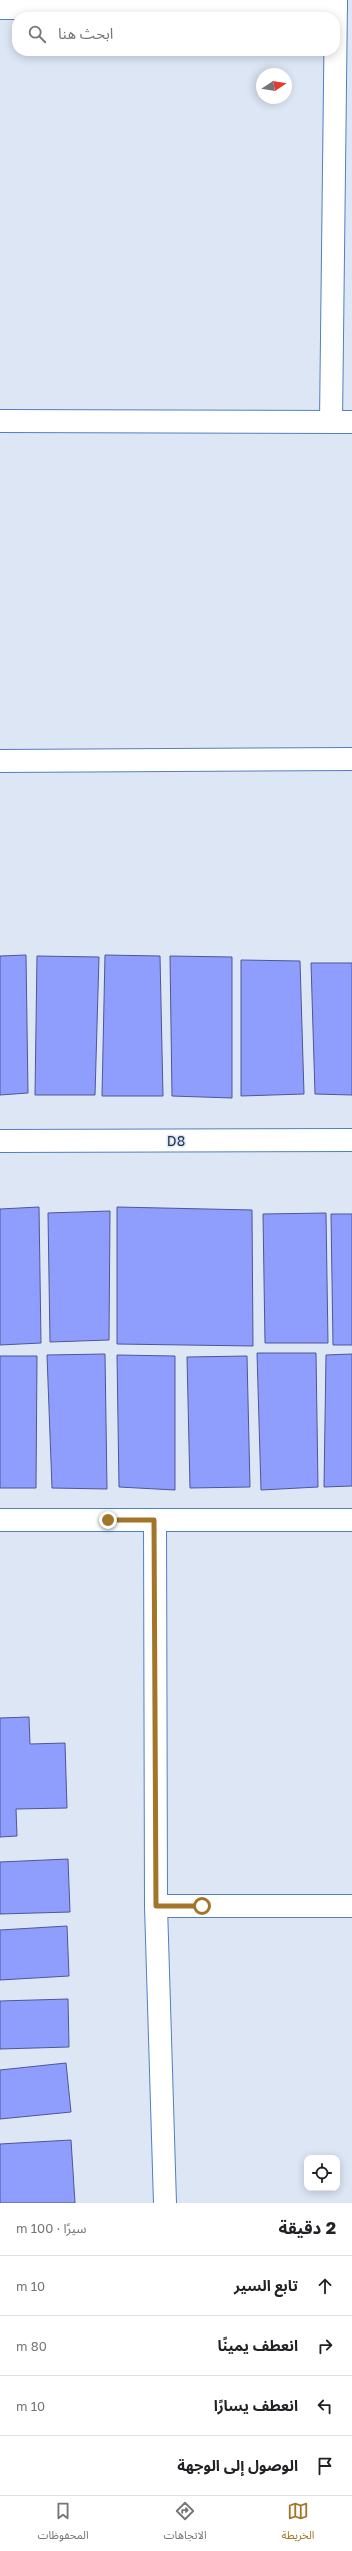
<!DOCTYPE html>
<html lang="ar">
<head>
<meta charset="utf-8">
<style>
	:root { --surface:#fff; --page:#f2f2f2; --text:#202124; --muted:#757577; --line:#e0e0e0; --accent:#a37528 }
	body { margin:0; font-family:"Golos Text","Noto Sans Arabic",sans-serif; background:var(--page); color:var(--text); direction:rtl }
	.controls { position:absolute; right:12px; bottom:12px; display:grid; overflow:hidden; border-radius:8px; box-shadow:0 2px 10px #0003 }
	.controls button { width:36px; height:36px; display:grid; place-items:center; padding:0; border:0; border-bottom:1px solid var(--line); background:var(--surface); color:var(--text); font:20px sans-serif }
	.compass { position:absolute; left:256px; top:68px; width:36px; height:36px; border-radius:50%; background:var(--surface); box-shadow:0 2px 10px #0003; rotate:78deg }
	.stop { position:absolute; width:12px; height:12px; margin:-9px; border:3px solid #a37528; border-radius:50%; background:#fff }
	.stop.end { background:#a37528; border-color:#fff; box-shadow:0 1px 4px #0008 }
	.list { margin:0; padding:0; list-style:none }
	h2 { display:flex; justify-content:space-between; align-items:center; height:52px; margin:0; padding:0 16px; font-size:17px }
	h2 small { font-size:13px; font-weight:400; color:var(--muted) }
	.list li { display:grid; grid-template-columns:26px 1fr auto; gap:12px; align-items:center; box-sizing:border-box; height:60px; padding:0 16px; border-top:1px solid var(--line) }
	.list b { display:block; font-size:15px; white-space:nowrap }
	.list em { font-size:13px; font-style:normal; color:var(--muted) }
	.icon { flex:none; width:22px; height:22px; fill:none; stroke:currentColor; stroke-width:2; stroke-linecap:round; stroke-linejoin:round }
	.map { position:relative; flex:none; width:352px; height:2203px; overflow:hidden; direction:ltr }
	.search { position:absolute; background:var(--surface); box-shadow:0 2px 10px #0003; left:12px; right:12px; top:12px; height:44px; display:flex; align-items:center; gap:10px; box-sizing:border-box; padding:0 14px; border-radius:16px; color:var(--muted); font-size:15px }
	.sheet { height:292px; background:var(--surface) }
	nav { display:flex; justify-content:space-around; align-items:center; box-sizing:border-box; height:56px; border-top:1px solid var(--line); background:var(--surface); font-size:11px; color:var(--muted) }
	nav a { display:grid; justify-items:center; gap:2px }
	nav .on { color:var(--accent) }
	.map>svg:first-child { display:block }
</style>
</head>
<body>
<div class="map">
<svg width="352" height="2203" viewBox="0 0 352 2203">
	<rect width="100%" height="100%" fill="#dce6f4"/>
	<!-- building -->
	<g fill="#8f9efd" stroke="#4d5699">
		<polygon points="26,955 28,1093 0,1095 0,956"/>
		<polygon points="105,955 160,956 163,1096 102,1096"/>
		<polygon points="37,956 99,957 95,1095 35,1095"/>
		<polygon points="170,956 232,957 232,1098 172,1096"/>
		<polygon points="241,960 300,961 304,1094 241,1096"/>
		<polygon points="311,963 352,963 352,1095 315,1094"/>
		<polygon points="39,1207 41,1343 0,1345 0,1209"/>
		<polygon points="117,1207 252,1210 253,1346 117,1344"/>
		<polygon points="110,1211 109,1340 50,1342 48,1213"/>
		<polygon points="326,1213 328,1343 265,1343 263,1214"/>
		<polygon points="331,1214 352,1214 352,1345 333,1345"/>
		<polygon points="257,1353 316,1353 318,1487 261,1490"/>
		<polygon points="105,1354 107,1489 52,1488 47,1355"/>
		<polygon points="352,1354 352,1486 324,1487 326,1355"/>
		<polygon points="117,1355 175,1356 175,1490 119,1487"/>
		<polygon points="0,1356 37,1356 36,1488 0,1488"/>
		<polygon points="247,1356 250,1487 190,1488 187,1357"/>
		<polygon points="29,1717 30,1744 65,1743 67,1808 16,1809 17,1836 0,1837 0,1718"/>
		<polygon points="68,1859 70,1912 0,1914 0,1862"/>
		<polygon points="67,1926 69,1976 0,1980 0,1930"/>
		<polygon points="68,1999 69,2047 0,2049 0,2001"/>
		<polygon points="66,2063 71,2112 0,2119 0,2070"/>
		<polygon points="71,2140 75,2203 0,2203 0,2144"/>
	</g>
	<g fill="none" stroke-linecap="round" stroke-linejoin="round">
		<!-- minor casing -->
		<g stroke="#5180bd" stroke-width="24">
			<g id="minor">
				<polyline points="0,8 336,9"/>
				<polyline points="0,421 352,422"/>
				<polyline points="331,422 336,0"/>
				<polyline points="0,761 352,759"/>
				<polyline points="0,1141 352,1140"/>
				<polyline points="0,1520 352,1520"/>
				<polyline points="155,1520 156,1906 165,2203"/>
				<polyline points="156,1906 352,1906"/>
			</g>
		</g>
		<!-- minor -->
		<use href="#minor" stroke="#fff" stroke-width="22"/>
	</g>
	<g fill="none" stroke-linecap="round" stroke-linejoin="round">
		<!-- route -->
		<polyline stroke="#a37528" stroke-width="5" points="108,1520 154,1520 156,1906 202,1906"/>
	</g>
	<g text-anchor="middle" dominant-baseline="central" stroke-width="3" stroke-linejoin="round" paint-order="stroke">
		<!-- street labels -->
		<g font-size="14" fill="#223550" stroke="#dce6f4">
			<text x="176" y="1140">D8</text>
		</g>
	</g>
</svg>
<div class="controls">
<button><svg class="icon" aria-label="locate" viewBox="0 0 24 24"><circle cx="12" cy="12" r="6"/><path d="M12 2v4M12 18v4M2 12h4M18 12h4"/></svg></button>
</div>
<svg class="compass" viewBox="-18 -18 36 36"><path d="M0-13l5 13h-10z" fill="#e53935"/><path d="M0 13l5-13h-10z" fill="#757577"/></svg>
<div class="stop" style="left:202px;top:1906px"></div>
<div class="stop end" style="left:108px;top:1520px"></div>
<div class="search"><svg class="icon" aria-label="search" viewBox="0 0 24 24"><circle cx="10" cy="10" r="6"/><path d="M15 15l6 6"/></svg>ابحث هنا</div>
</div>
<section class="sheet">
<h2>2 دقيقة<small>سيرًا · 100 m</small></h2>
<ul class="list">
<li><svg class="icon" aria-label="ahead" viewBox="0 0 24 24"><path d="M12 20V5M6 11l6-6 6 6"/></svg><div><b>تابع السير</b></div><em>10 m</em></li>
<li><svg class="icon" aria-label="right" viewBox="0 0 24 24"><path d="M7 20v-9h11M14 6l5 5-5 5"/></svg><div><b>انعطف يمينًا</b></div><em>80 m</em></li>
<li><svg class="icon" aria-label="left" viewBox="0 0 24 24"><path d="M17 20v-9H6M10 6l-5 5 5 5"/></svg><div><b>انعطف يسارًا</b></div><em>10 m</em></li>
<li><svg class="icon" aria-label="arrive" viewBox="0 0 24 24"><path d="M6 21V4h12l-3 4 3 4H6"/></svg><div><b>الوصول إلى الوجهة</b></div></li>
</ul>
</section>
<nav>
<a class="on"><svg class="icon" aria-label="map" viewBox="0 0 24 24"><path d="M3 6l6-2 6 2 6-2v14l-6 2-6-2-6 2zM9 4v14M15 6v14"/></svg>الخريطة</a>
<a><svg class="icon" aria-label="directions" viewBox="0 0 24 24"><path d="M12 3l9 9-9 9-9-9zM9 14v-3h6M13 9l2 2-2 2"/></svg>الاتجاهات</a>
<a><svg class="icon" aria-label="saved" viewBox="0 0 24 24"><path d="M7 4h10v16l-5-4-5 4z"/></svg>المحفوظات</a>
</nav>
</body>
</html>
